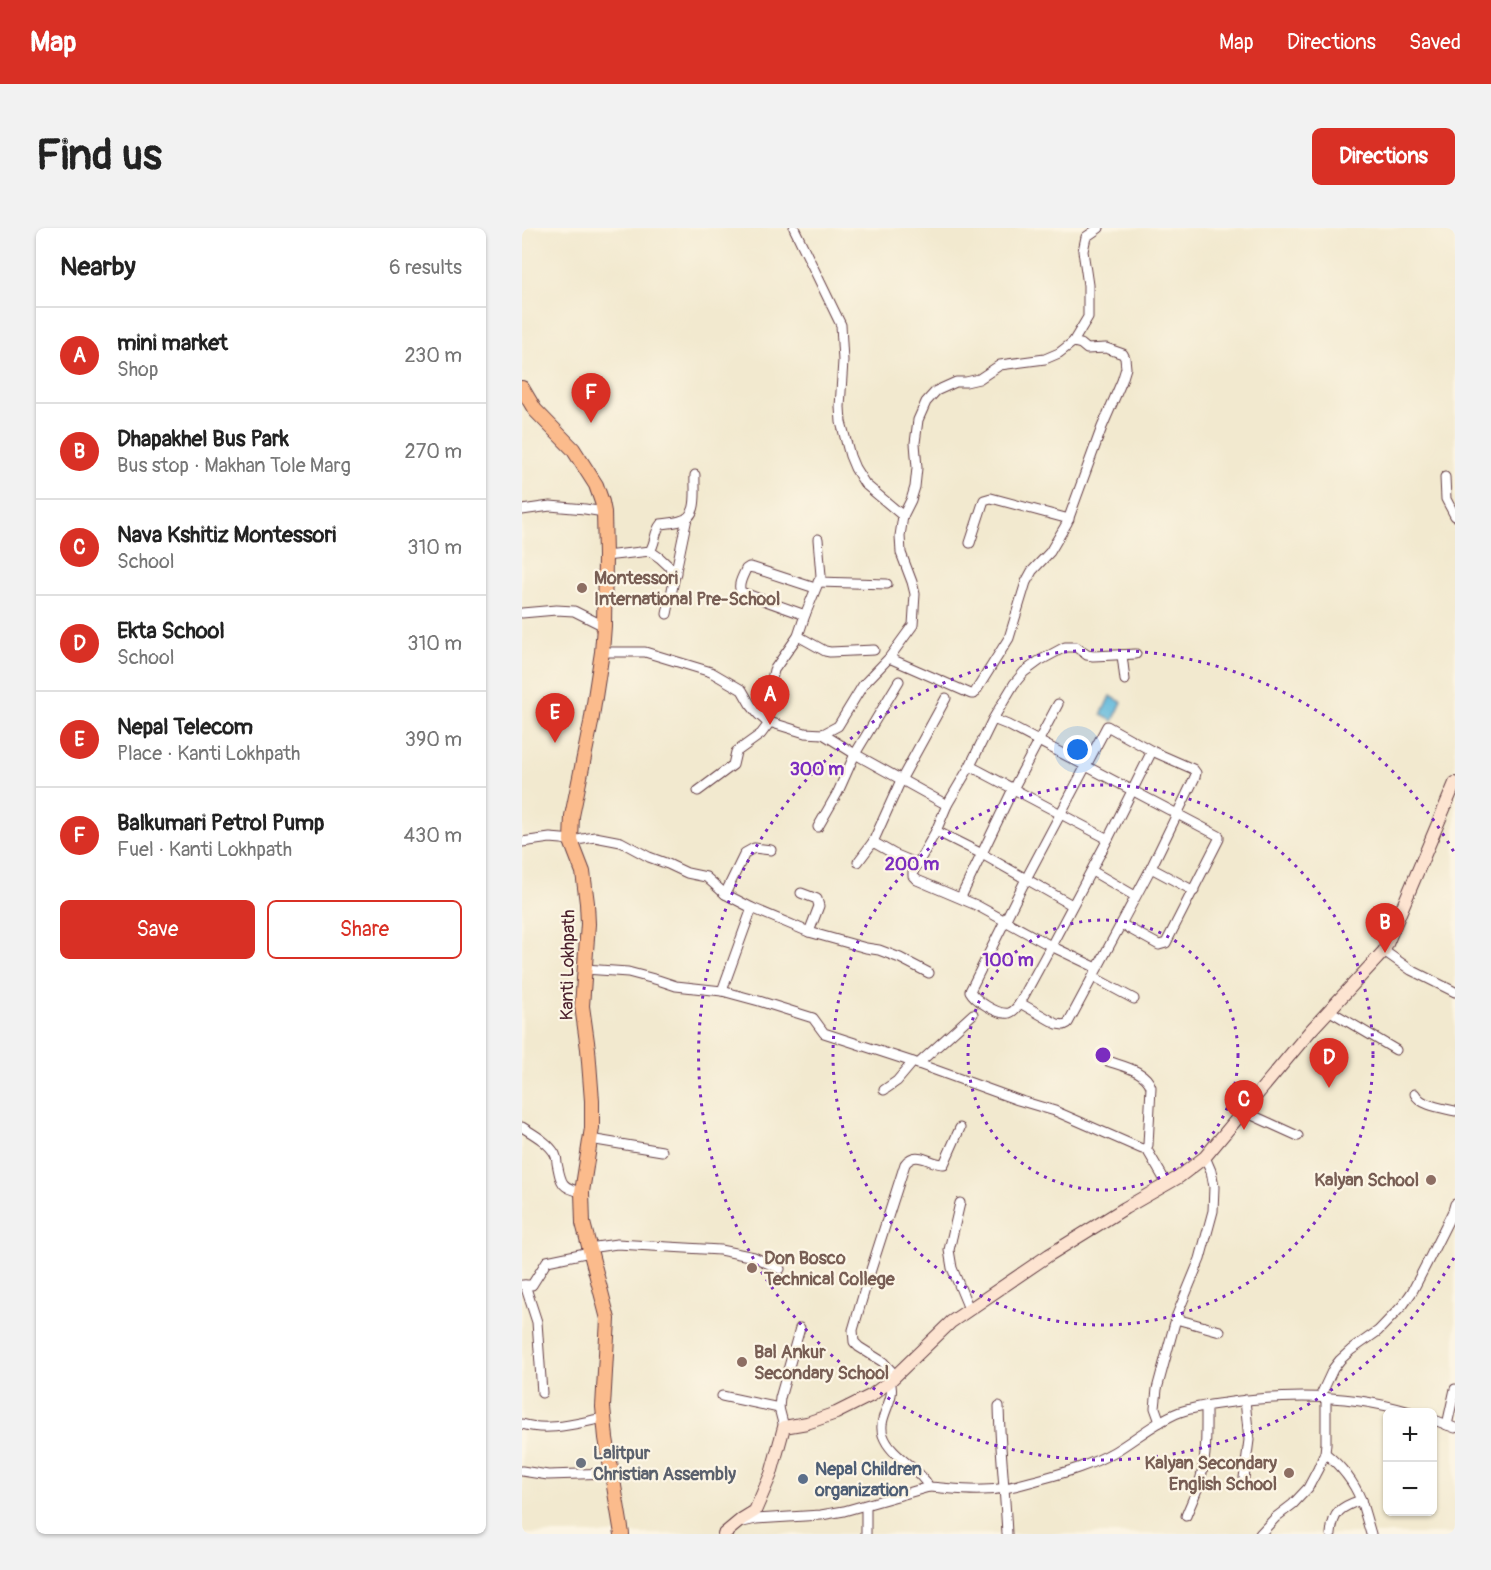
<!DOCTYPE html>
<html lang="en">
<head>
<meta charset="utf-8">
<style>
	:root { --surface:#fff; --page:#f2f2f2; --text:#222; --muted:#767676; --line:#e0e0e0; --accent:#d93025 }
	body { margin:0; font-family:Pangolin,sans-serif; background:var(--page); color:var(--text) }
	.controls { position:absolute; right:18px; bottom:18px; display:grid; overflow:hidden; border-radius:9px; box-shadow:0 2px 4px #0004 }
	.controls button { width:54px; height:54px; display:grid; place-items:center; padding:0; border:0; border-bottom:2px solid var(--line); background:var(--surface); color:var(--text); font:30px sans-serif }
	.you { position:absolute; left:556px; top:522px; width:21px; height:21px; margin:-15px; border:4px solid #fff; border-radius:50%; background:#1a73e8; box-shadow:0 0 0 9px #1a73e833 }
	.badge { display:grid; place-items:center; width:39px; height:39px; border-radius:50%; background:var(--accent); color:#fff; font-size:20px; font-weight:700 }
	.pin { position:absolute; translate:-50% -50px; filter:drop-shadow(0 2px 3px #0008) }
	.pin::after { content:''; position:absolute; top:32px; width:21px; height:18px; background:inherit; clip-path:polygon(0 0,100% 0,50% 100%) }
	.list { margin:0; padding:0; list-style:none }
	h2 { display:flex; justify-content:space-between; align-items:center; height:78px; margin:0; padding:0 24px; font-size:26px }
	h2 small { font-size:20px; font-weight:400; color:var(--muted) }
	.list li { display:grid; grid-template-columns:39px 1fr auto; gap:18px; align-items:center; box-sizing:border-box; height:96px; padding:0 24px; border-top:2px solid var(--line) }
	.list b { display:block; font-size:22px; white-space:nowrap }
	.list p { margin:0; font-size:20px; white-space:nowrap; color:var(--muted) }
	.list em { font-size:20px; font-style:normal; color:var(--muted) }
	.actions { display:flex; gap:12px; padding:18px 24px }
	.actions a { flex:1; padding:14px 0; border:2px solid var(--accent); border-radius:9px; text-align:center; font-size:21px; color:var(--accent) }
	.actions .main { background:var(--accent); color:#fff }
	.map { position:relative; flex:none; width:933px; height:1306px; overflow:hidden; border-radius:9px }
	header { display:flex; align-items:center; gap:36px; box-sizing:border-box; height:84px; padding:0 30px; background:var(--accent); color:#fff }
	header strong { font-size:28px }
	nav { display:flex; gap:33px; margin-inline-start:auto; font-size:21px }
	.intro { display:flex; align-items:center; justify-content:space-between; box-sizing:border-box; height:144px; padding:0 36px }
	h1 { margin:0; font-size:42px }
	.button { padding:15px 27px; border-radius:9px; background:var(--accent); color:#fff; font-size:21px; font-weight:700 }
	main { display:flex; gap:36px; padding:0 36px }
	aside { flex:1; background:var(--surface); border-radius:9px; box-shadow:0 2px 4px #0004 }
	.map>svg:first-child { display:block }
</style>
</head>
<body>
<header>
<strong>Map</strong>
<nav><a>Map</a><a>Directions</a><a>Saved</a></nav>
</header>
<div class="intro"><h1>Find us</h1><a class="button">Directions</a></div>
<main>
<aside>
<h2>Nearby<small>6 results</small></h2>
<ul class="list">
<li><span class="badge">A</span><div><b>mini market</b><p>Shop</p></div><em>230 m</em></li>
<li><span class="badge">B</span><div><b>Dhapakhel Bus Park</b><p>Bus stop · Makhan Tole Marg</p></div><em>270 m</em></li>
<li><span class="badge">C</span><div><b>Nava Kshitiz Montessori</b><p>School</p></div><em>310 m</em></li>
<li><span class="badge">D</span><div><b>Ekta School</b><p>School</p></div><em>310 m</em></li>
<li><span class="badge">E</span><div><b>Nepal Telecom</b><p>Place · Kanti Lokhpath</p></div><em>390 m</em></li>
<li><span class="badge">F</span><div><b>Balkumari Petrol Pump</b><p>Fuel · Kanti Lokhpath</p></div><em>430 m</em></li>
</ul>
<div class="actions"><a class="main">Save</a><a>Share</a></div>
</aside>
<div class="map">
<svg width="933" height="1306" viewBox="0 0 933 1306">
	<rect width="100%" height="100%" fill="#fcf5e5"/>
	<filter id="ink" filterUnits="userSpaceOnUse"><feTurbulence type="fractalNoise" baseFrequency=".0167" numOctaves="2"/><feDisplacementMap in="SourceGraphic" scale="12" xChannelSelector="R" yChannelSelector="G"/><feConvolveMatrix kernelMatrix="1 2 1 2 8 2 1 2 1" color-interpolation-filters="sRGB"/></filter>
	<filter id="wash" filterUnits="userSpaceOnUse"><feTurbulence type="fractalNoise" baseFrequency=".008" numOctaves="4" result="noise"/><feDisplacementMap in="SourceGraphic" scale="24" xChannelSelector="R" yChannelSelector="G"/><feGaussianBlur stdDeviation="1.35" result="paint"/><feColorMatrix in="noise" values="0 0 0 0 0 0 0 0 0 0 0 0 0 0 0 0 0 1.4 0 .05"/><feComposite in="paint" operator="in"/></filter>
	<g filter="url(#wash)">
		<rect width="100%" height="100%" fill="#f2e9cf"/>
		<!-- water -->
		<polygon fill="#5eb8db" stroke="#546c83" stroke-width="1.5" points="588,468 600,474 591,493 579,487"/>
	</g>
	<g filter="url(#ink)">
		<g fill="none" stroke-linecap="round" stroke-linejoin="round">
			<!-- street casing -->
			<g stroke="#633d44" stroke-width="11">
				<g id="street">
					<polyline points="272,0 319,97 321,133 318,179 319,194 328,228 333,240 343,256 381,288"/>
					<polyline points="551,114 566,89 566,57 561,23 564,9 577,0"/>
					<polyline points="923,249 924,271 933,288"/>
					<polyline points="0,282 28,278 63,281 82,284"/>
					<polyline points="448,315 462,272 469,270 547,291"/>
					<polyline points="128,323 138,330 154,345"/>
					<path d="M83,328l45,-5c6,-9 4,-19 11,-27 6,-1 13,-1 19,-3 20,-4 14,-30 15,-46"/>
					<polyline points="296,354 365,356"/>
					<polyline points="0,385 34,382 52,383 82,398"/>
					<polyline points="145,386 165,290"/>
					<path d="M283,387l-64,-23c-4,-7 2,-16 5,-23l3,-2 5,1 61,20"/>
					<polyline points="276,408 303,423 308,424 352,422"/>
					<polyline points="80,424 123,424 189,444 220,462 228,476 236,486 244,493 283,505 301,506 316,498 341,457 367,430 449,466 452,466 487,410 504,354 510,343 528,324 545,295 580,199 600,153 604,140 603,130 601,126 584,120 565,121 559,116 551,114 537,125 523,131 478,137 457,151 444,154 434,154 414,163 404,174 396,192 393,215 395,240 393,259 389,272 381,288 378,308 379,325 390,354 393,366 391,397 367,430"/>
					<polyline points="600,427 603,452"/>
					<polyline points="471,491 486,497 697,608 697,611 644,715 637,717 599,696 546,795 542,797 535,796 498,775 529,718 454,677 395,652 391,648 391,644 414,603 425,577 448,538 471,491 492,456 502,444 517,433 543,419 554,419 565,427 571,428 614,426"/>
					<polyline points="244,493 248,460 252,442 276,408 283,387 299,348 296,311"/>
					<polyline points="301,506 333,526 425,577"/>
					<polyline points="448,538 586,611 630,523"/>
					<polyline points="176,563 207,540 211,537 214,524 239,506 248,494"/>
					<polyline points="296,599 316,564 333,526 377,453"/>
					<polyline points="414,603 460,626 550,677"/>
					<polyline points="0,614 28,610 40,611 49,613 73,609 99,614 127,629 146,636 165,645 184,649 203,666 230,680 287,704 344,720 357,722 378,730 407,745"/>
					<polyline points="351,614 372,626 396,636"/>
					<polyline points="336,634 351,614 379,552 424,470"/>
					<polyline points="629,640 672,663"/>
					<polyline points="570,643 613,668"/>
					<polyline points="279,665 295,671 297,678 287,704"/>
					<polyline points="203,666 223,625 232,620 249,622"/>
					<polyline points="439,669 491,561 536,476"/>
					<polyline points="862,723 889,742 933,764"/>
					<polyline points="575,740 529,718 586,611"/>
					<polyline points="63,741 106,744 136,752 154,758 200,763 237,773 291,790 302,805 391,834"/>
					<polyline points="571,749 612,771"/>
					<polyline points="200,763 230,680"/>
					<path d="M498,775c-3,4 -6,9 -11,10 -12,2 -34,-13 -39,-22l56,-112 81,-153 45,25 41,18 3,4 -1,4 -44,91 -30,56"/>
					<polyline points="808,783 874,822"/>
					<path d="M583,832c16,6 41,10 46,27l-3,58 -2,3 21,36"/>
					<polyline points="396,836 451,786"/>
					<polyline points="362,862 375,853 391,834 496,872 533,883 620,921 624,920"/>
					<path d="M893,866c6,12 28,14 40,17"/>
					<polyline points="721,883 776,908"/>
					<path d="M0,899c11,7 26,15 33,27 1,2 2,7 2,9 4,20 4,25 25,29"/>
					<polyline points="68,911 140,923"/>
					<polyline points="438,975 427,1022 430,1040 447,1081"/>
					<polyline points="67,1020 95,1016 198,1022 232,1029 258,1041"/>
					<polyline points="0,1057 10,1057 25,1033 68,1024"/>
					<polyline points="3,1057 15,1094 20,1165"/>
					<polyline points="654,1091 698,1103"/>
					<path d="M374,1148l-13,-14 -24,-15 -5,-5 -1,-12 14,-48 38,-118c12,-15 24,0 39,0l16,-36"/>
					<path d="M368,1153c7,19 -13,35 -7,54 8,23 36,32 46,52 18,1 36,4 54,3 21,0 39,-6 58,-11 26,-7 50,-14 73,-27 22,-13 42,-31 66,-40 14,-5 29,-7 45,-9 60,-9 126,-9 185,9"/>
					<polyline points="200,1168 257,1180"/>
					<polyline points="798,1169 811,1141 818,1132 829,1122 856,1103 881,1077 890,1064 907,1031 931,983 933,976"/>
					<path d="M477,1178c1,43 6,85 8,128"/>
					<polyline points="910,1191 933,1200"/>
					<polyline points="638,1194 633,1180 635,1161 655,1087 678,1031 691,983 692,959 689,943 683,929"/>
					<path d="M0,1196c27,8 55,-1 82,-6"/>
					<polyline points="925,1197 933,1161"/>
					<polyline points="262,1199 257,1180 258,1170 278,1100"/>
					<path d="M803,1225c16,13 28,27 36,47 -21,7 -28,12 -30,34"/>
					<polyline points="0,1243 26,1247 89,1245"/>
					<polyline points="722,1250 727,1212 723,1172"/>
					<polyline points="839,1272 849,1306"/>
					<polyline points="344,1278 344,1306"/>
					<path d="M664,1288c5,-13 12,-26 15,-39 6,-23 5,-48 5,-71"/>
					<polyline points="221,1294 234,1291 299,1287 322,1283 407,1259"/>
					<polyline points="738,1306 754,1289 771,1276 786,1260 796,1241 803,1225 804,1215 804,1169"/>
				</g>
			</g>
			<!-- secondary casing -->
			<g stroke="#633d44" stroke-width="14">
				<polyline id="secondary" points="202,1306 220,1291 233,1283 249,1246 262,1199 285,1195 314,1185 350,1167 368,1153 429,1094 527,1027 603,980 657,949 683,929 789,802 862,723 933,555"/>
			</g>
			<!-- primary casing -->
			<g stroke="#633d44" stroke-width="16">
				<polyline id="primary" points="0,160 13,182 51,221 74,257 80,274 82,284 83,328 82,398 80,424 69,495 50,588 49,613 61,644 65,675 66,696 60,778 66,821 70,873 70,900 60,964 61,995 86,1091 81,1179 84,1210 100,1306"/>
			</g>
			<!-- street -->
			<use href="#street" stroke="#fff" stroke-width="9"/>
			<!-- secondary -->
			<use href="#secondary" stroke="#fde4d1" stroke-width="12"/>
			<!-- primary -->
			<use href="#primary" stroke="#fbbb8c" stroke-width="14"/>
		</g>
	</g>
	<!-- distance rings -->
	<g fill="none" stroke="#7b2cbf" stroke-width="3" stroke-dasharray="3 6">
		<circle cx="581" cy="827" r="135"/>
		<circle cx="581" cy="827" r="270"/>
		<path d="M932 1030A405 405 0 1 1 932 624"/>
	</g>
	<!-- markers -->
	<g fill="#8d6e63" stroke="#fcf5e5" stroke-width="2">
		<circle cx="60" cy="360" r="6"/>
		<circle cx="909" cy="952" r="6"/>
		<circle cx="230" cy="1040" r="6"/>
		<circle cx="220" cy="1134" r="6"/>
		<circle cx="767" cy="1245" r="6"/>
	</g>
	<circle fill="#6b7280" stroke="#fcf5e5" stroke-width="2" cx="59" cy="1235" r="6"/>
	<circle fill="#5c6f8a" stroke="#fcf5e5" stroke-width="2" cx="281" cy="1251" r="6"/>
	<g text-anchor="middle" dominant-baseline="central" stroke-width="4.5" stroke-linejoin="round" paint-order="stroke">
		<!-- education labels -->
		<g font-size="18" font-weight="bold" fill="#785e54" stroke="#fcf5e5" text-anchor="start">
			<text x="72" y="350">Montessori<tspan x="72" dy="21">International Pre-School</tspan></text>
			<text x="897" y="952" text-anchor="end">Kalyan School</text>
			<text x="242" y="1030">Don Bosco<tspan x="242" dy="21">Technical College</tspan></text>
			<text x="232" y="1124">Bal Ankur<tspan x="232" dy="21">Secondary School</tspan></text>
			<text x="755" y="1235" text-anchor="end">Kalyan Secondary<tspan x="755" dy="21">English School</tspan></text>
		</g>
		<!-- street labels -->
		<g font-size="18" fill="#4a1f2b" stroke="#fcf5e5">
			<text transform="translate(46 737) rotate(-89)">Kanti Lokhpath</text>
		</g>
		<!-- worship labels -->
		<g font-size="18" font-weight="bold" fill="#5b616d" stroke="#fcf5e5" text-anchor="start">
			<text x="71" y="1225">Lalitpur<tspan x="71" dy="21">Christian Assembly</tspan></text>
		</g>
		<!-- service labels -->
		<g font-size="18" font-weight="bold" fill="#4e5e75" stroke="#fcf5e5" text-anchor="start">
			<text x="293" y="1241">Nepal Children<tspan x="293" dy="21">organization</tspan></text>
		</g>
	</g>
	<circle cx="581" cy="827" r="9" fill="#7b2cbf" stroke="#fcf5e5" stroke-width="3"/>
	<g font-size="18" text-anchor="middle" font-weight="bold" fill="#7b2cbf" stroke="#fcf5e5" stroke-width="4.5" stroke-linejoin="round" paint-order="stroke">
		<text x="295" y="547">300 m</text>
		<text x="390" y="642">200 m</text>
		<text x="486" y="738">100 m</text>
	</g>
</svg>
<div class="controls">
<button>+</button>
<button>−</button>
</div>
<div class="you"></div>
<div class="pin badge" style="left:248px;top:497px">A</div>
<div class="pin badge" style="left:863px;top:725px">B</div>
<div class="pin badge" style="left:722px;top:902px">C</div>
<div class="pin badge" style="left:807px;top:860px">D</div>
<div class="pin badge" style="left:33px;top:515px">E</div>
<div class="pin badge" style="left:69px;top:195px">F</div>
</div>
</main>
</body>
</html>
